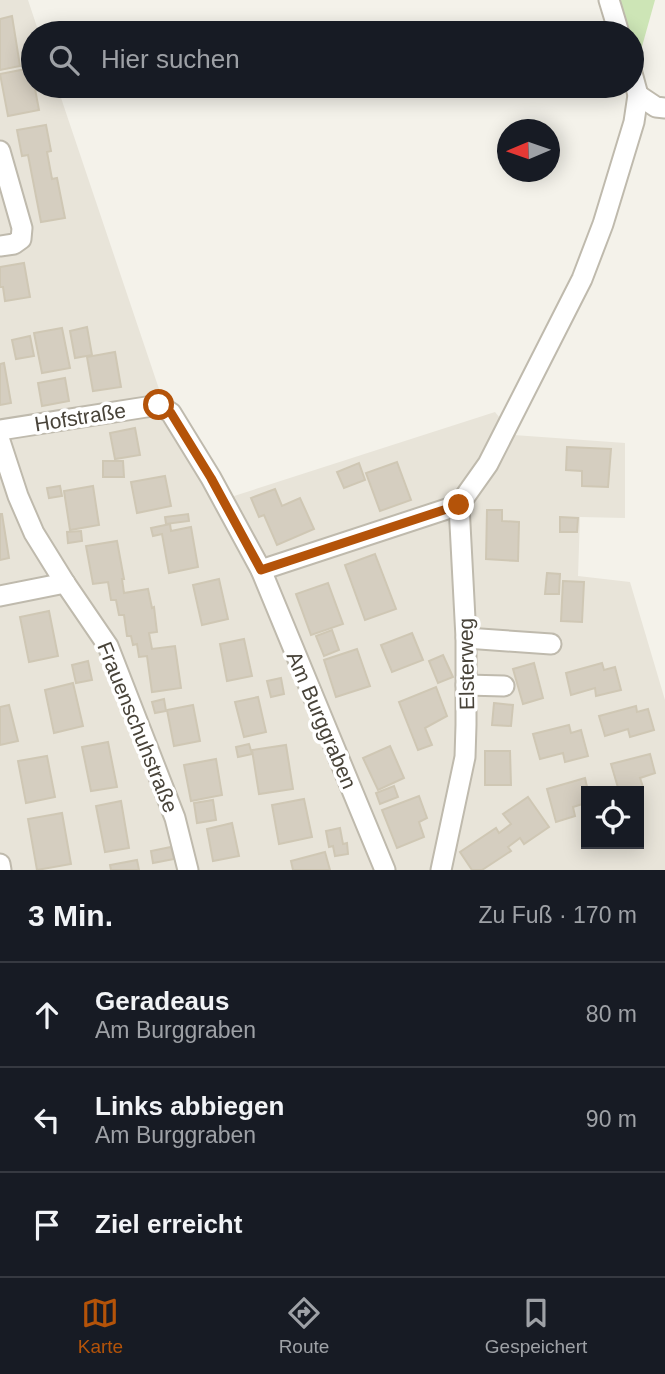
<!DOCTYPE html>
<html lang="de">
<head>
<meta charset="utf-8">
<style>
	:root { --surface:#171b24; --page:#20242c; --text:#f1f3f6; --muted:#9ea1a6; --line:#363941; --accent:#b45309 }
	body { margin:0; font-family:Helvetica,sans-serif; background:var(--page); color:var(--text) }
	.controls { position:absolute; right:21px; bottom:21px; display:grid; overflow:hidden; border-radius:0px; box-shadow:0 4px 18px #0003 }
	.controls button { width:63px; height:63px; display:grid; place-items:center; padding:0; border:0; border-bottom:2px solid var(--line); background:var(--surface); color:var(--text); font:35px sans-serif }
	.compass { position:absolute; left:497px; top:119px; width:63px; height:63px; border-radius:50%; background:var(--surface); box-shadow:0 4px 18px #0003; rotate:268deg }
	.stop { position:absolute; width:21px; height:21px; margin:-16px; border:5px solid #b45309; border-radius:50%; background:#fff }
	.stop.end { background:#b45309; border-color:#fff; box-shadow:0 2px 7px #0008 }
	.list { margin:0; padding:0; list-style:none }
	h2 { display:flex; justify-content:space-between; align-items:center; height:91px; margin:0; padding:0 28px; font-size:30px }
	h2 small { font-size:23px; font-weight:400; color:var(--muted) }
	.list li { display:grid; grid-template-columns:46px 1fr auto; gap:21px; align-items:center; box-sizing:border-box; height:105px; padding:0 28px; border-top:2px solid var(--line) }
	.list b { display:block; font-size:26px; white-space:nowrap }
	.list p { margin:0; font-size:23px; white-space:nowrap; color:var(--muted) }
	.list em { font-size:23px; font-style:normal; color:var(--muted) }
	.icon { flex:none; width:38px; height:38px; fill:none; stroke:currentColor; stroke-width:2; stroke-linecap:round; stroke-linejoin:round }
	.map { position:relative; flex:none; width:665px; height:870px; overflow:hidden }
	.search { position:absolute; background:var(--surface); box-shadow:0 4px 18px #0003; left:21px; right:21px; top:21px; height:77px; display:flex; align-items:center; gap:18px; box-sizing:border-box; padding:0 24px; border-radius:38px; color:var(--muted); font-size:26px }
	.sheet { height:406px; background:var(--surface) }
	nav { display:flex; justify-content:space-around; align-items:center; box-sizing:border-box; height:98px; border-top:2px solid var(--line); background:var(--surface); font-size:19px; color:var(--muted) }
	nav a { display:grid; justify-items:center; gap:4px }
	nav .on { color:var(--accent) }
	.map>svg:first-child { display:block }
</style>
</head>
<body>
<div class="map">
<svg width="665" height="870" viewBox="0 0 665 870">
	<rect width="100%" height="100%" fill="#f4f2ea"/>
	<!-- residential -->
	<path fill="#e8e4d9" fill-rule="evenodd" d="M0,0h28l11,33h-6v53h24l102,303 72,108 264,-85 19,23 111,8v75l-45,-1 -2,59 52,6 35,118v170h-665zM586,791h53v53h-53z"/>
	<!-- green -->
	<polygon fill="#cde5b6" points="616,0 655,0 636,68 632,55 632,33 625,33"/>
	<!-- building -->
	<g fill="#d5cec0" stroke="#cfc7b4" stroke-width="2">
		<polygon points="12,16 20,66 0,70 0,19"/>
		<polygon points="31,68 39,110 8,116 0,74"/>
		<polygon points="46,125 51,151 47,152 52,179 57,178 65,218 41,222 28,155 22,156 17,130"/>
		<polygon points="24,263 30,297 5,301 3,287 0,287 0,267"/>
		<polygon points="87,327 92,355 75,358 70,331"/>
		<polygon points="62,328 70,368 42,373 34,333"/>
		<polygon points="30,336 34,356 16,359 12,340"/>
		<polygon points="115,352 121,387 93,391 87,357"/>
		<polygon points="4,363 11,403 0,405 0,364"/>
		<polygon points="65,378 69,401 42,406 38,383"/>
		<polygon points="135,428 140,455 115,459 110,433"/>
		<polygon points="567,447 611,449 608,487 582,486 582,471 566,470"/>
		<polygon points="103,461 123,461 124,477 103,477"/>
		<polygon points="397,462 411,500 380,511 366,473"/>
		<polygon points="359,463 365,480 344,488 337,472"/>
		<polygon points="165,476 171,506 137,513 131,482"/>
		<polygon points="60,486 62,496 49,498 47,488"/>
		<polygon points="93,486 99,525 70,530 64,491"/>
		<polygon points="275,489 282,506 300,498 314,529 277,545 264,515 259,517 251,498"/>
		<polygon points="487,510 502,510 502,521 519,522 518,561 486,559"/>
		<polygon points="0,514 2,514 9,558 0,560"/>
		<polygon points="188,514 189,521 166,524 165,517"/>
		<polygon points="560,517 578,518 577,532 560,532"/>
		<polygon points="170,524 171,531 191,527 198,567 169,573 162,534 153,536 151,528"/>
		<polygon points="81,531 82,541 68,543 67,532"/>
		<polygon points="117,541 124,579 122,579 124,593 148,589 152,608 154,607 157,632 149,633 152,649 175,646 181,688 152,692 147,656 139,657 137,644 133,645 131,636 127,636 124,615 119,615 116,600 111,600 108,582 93,584 86,546"/>
		<polygon points="375,554 396,609 365,620 345,565"/>
		<polygon points="547,573 560,574 559,594 545,594"/>
		<polygon points="219,579 228,619 202,625 193,585"/>
		<polygon points="563,581 584,582 582,622 561,621"/>
		<polygon points="328,583 343,624 311,635 296,594"/>
		<polygon points="49,611 58,656 29,662 20,617"/>
		<polygon points="332,630 339,650 324,656 316,636"/>
		<polygon points="412,633 423,660 392,672 381,645"/>
		<polygon points="244,639 252,676 227,681 220,644"/>
		<polygon points="357,649 370,686 336,697 324,660"/>
		<polygon points="443,655 453,677 438,683 429,661"/>
		<polygon points="88,661 92,680 76,683 72,665"/>
		<polygon points="534,663 543,698 523,704 513,669"/>
		<polygon points="602,663 604,670 615,667 621,690 596,696 595,688 571,695 566,673"/>
		<polygon points="281,678 284,694 271,697 267,681"/>
		<polygon points="73,683 83,726 54,733 45,690"/>
		<polygon points="436,687 447,716 425,728 432,745 418,750 399,702"/>
		<polygon points="258,697 266,732 244,737 235,702"/>
		<polygon points="164,699 166,711 155,713 152,702"/>
		<polygon points="494,703 513,705 511,726 492,725"/>
		<polygon points="9,705 18,741 0,745 0,707"/>
		<polygon points="193,705 200,741 174,746 167,710"/>
		<polygon points="636,706 637,712 648,709 654,730 630,737 628,729 605,736 599,716"/>
		<polygon points="569,725 571,733 581,730 588,756 565,762 563,753 540,759 533,734"/>
		<polygon points="108,742 117,787 91,791 82,747"/>
		<polygon points="249,744 252,754 238,757 236,747"/>
		<polygon points="286,745 293,789 259,794 252,750"/>
		<polygon points="390,746 404,778 378,790 363,758"/>
		<polygon points="485,751 510,751 511,785 485,785"/>
		<polygon points="650,754 655,773 640,778 643,787 629,791 619,791 611,764"/>
		<polygon points="47,756 55,797 26,803 18,761"/>
		<polygon points="216,759 222,795 191,801 184,765"/>
		<polygon points="585,778 588,791 586,791 586,803 573,807 575,816 556,822 547,789"/>
		<polygon points="394,786 398,797 380,804 376,793"/>
		<polygon points="419,796 427,818 419,822 424,837 397,848 382,810"/>
		<polygon points="528,797 549,827 524,844 520,838 508,847 511,851 482,870 472,870 460,852 496,828 499,833 511,824 503,814"/>
		<polygon points="304,799 312,837 279,844 272,805"/>
		<polygon points="213,800 216,820 197,823 194,803"/>
		<polygon points="121,801 129,848 105,852 96,806"/>
		<polygon points="62,813 71,864 37,870 28,819"/>
		<polygon points="232,823 239,856 213,861 207,829"/>
		<polygon points="340,828 343,844 347,843 348,854 335,856 333,846 329,847 326,831"/>
		<polygon points="171,847 174,859 153,863 151,851"/>
		<polygon points="325,852 330,870 293,870 291,861"/>
		<polygon points="137,860 139,870 111,870 110,865"/>
	</g>
	<g fill="none" stroke-linecap="round" stroke-linejoin="round">
		<!-- minor casing -->
		<g stroke="#bfbaad" stroke-width="23">
			<g id="minor">
				<polyline points="609,0 619,33"/>
				<polyline points="638,95 656,107 665,108"/>
				<polyline points="0,151 22,228 21,239 14,244 0,246"/>
				<polyline points="0,430 159,405 171,413 211,478 261,570 385,870"/>
				<polyline points="0,441 18,496 34,533 65,583 108,646 175,818 188,870"/>
				<polyline points="261,570 459,505"/>
				<polyline points="0,596 65,583"/>
				<polyline points="466,638 551,644"/>
				<polyline points="466,685 504,686"/>
				<polyline points="0,864 1,870"/>
				<polyline points="441,870 465,757 466,725 466,638 459,505 488,464 582,279 603,224 634,122 638,95 632,73"/>
			</g>
		</g>
		<!-- minor -->
		<use href="#minor" stroke="#fff" stroke-width="19"/>
	</g>
	<g fill="none" stroke-linecap="round" stroke-linejoin="round">
		<!-- route -->
		<polyline stroke="#b45309" stroke-width="9" points="159,405 171,413 211,478 261,570 459,505"/>
	</g>
	<g text-anchor="middle" dominant-baseline="central" stroke-width="7" stroke-linejoin="round" paint-order="stroke">
		<!-- street labels -->
		<g font-size="21" fill="#484339" stroke="#fff">
			<text transform="translate(80 417) rotate(-9)">Hofstraße</text>
			<text transform="translate(466 664) rotate(-91)">Elsterweg</text>
			<text transform="translate(322 720) rotate(67)">Am Burggraben</text>
			<text transform="translate(138 727) rotate(68)">Frauenschuhstraße</text>
		</g>
	</g>
</svg>
<div class="controls">
<button><svg class="icon" aria-label="locate" viewBox="0 0 24 24"><circle cx="12" cy="12" r="6"/><path d="M12 2v4M12 18v4M2 12h4M18 12h4"/></svg></button>
</div>
<svg class="compass" viewBox="-18 -18 36 36"><path d="M0-13l5 13h-10z" fill="#e53935"/><path d="M0 13l5-13h-10z" fill="#9ea1a6"/></svg>
<div class="stop" style="left:159px;top:405px"></div>
<div class="stop end" style="left:459px;top:505px"></div>
<div class="search"><svg class="icon" aria-label="search" viewBox="0 0 24 24"><circle cx="10" cy="10" r="6"/><path d="M15 15l6 6"/></svg>Hier suchen</div>
</div>
<section class="sheet">
<h2>3 Min.<small>Zu Fuß · 170 m</small></h2>
<ul class="list">
<li><svg class="icon" aria-label="ahead" viewBox="0 0 24 24"><path d="M12 20V5M6 11l6-6 6 6"/></svg><div><b>Geradeaus</b><p>Am Burggraben</p></div><em>80 m</em></li>
<li><svg class="icon" aria-label="left" viewBox="0 0 24 24"><path d="M17 20v-9H6M10 6l-5 5 5 5"/></svg><div><b>Links abbiegen</b><p>Am Burggraben</p></div><em>90 m</em></li>
<li><svg class="icon" aria-label="arrive" viewBox="0 0 24 24"><path d="M6 21V4h12l-3 4 3 4H6"/></svg><div><b>Ziel erreicht</b></div></li>
</ul>
</section>
<nav>
<a class="on"><svg class="icon" aria-label="map" viewBox="0 0 24 24"><path d="M3 6l6-2 6 2 6-2v14l-6 2-6-2-6 2zM9 4v14M15 6v14"/></svg>Karte</a>
<a><svg class="icon" aria-label="directions" viewBox="0 0 24 24"><path d="M12 3l9 9-9 9-9-9zM9 14v-3h6M13 9l2 2-2 2"/></svg>Route</a>
<a><svg class="icon" aria-label="saved" viewBox="0 0 24 24"><path d="M7 4h10v16l-5-4-5 4z"/></svg>Gespeichert</a>
</nav>
</body>
</html>
